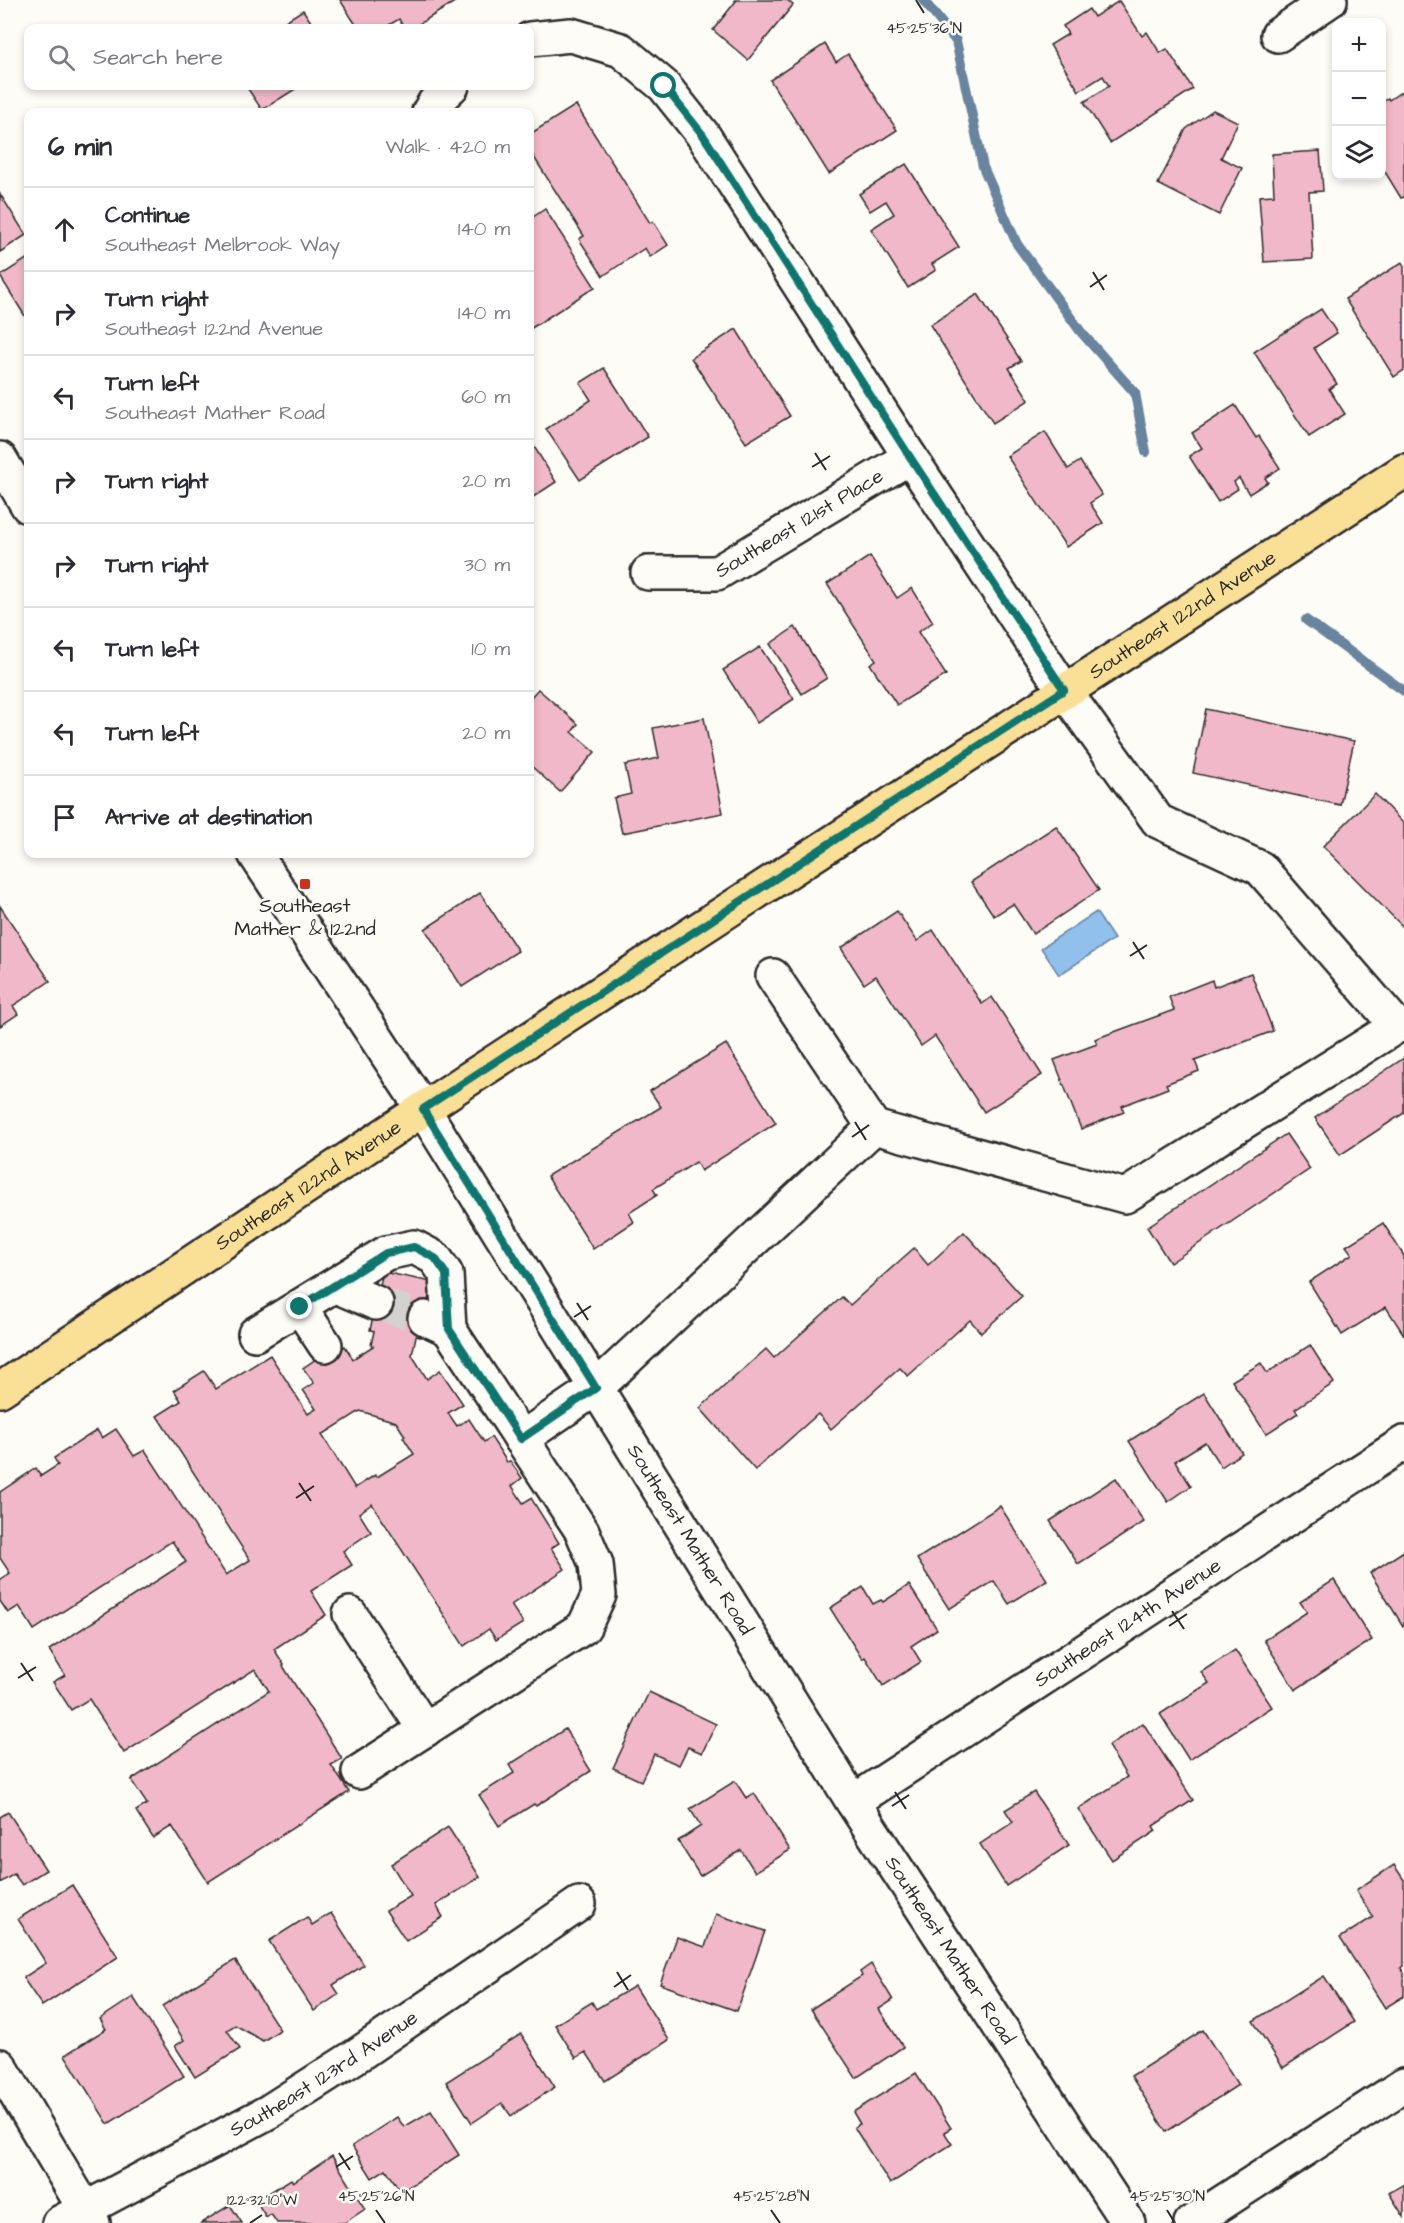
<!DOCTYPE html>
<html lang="en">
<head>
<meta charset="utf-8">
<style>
	:root { --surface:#fff; --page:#f2f2f3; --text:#2b2b33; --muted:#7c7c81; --line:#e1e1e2 }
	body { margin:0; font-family:"Architects Daughter",sans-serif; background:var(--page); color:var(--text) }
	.controls { position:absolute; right:18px; top:18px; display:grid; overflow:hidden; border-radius:12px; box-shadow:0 3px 9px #0003 }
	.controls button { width:54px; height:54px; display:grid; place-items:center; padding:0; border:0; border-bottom:2px solid var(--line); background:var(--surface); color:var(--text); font:30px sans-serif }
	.stop { position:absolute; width:18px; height:18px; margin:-14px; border:4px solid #0f766e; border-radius:50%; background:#fff }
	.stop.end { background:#0f766e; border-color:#fff; box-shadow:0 2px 6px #0008 }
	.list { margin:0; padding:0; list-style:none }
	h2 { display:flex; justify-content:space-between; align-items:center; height:78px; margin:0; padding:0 24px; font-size:26px }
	h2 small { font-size:20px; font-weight:400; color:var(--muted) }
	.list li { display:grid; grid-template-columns:39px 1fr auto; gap:18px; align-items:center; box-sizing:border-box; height:84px; padding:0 24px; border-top:2px solid var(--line) }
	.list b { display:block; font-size:22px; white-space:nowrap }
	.list p { margin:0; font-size:20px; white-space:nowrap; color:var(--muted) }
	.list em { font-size:20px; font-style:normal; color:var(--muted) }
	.icon { flex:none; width:33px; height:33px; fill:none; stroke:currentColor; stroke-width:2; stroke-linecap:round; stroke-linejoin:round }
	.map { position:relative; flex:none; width:1404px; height:2223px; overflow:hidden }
	.search { position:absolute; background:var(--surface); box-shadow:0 3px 9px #0003; left:24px; top:24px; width:510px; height:66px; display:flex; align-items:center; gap:15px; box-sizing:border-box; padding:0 21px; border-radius:12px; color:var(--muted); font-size:22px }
	.panel { position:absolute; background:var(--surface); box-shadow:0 3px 9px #0003; left:24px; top:108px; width:510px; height:750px; border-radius:12px }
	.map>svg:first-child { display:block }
</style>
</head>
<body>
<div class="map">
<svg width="1404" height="2223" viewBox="0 0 1404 2223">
	<rect width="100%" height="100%" fill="#fdfcf7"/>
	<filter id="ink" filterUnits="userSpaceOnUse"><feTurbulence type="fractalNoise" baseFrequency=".0167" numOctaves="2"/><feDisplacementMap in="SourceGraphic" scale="12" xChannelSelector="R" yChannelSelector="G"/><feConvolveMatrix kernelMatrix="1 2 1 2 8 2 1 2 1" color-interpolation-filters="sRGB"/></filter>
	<g filter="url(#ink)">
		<!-- water -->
		<polygon fill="#90c0eb" stroke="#68849e" stroke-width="1.5" points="1096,912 1114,939 1059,975 1041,948"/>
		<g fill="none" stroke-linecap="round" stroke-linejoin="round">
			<!-- stream -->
			<g stroke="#68849e" stroke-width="10">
				<polyline points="923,0 956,41 983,167 1017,244 1081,332 1135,393 1146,452"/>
				<polyline points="1306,620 1404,691"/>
			</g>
		</g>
		<!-- building -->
		<g fill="#f1b8c9" stroke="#2b2b2b" stroke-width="1.5" fill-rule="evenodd">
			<polygon points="340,0 455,0 456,1 413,28 404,28 399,19 384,28 358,28"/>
			<polygon points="734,0 787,0 793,5 748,60 713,30 736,1"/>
			<polygon points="1119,1 1142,36 1147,32 1160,53 1167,49 1193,89 1110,143 1084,102 1109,86 1103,76 1079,91 1050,45 1068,34 1063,26 1089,9 1094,17"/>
			<polygon points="303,10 315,28 274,28"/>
			<polygon points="825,44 836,62 848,54 897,130 829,174 770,80"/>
			<polygon points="246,86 300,86 262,110"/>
			<polygon points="1404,90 1404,197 1401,198 1382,167 1382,102 1388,98 1389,100"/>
			<polygon points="576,105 650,223 653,221 668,245 650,257 645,248 603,276 579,239 584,236 530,151 530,134"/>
			<polygon points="1213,110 1238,122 1221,158 1242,168 1219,215 1158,184 1186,129"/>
			<polygon points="1320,151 1323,191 1309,192 1313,259 1264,262 1259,196 1274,195 1272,154"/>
			<polygon points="906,164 959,247 932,264 936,270 908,288 871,229 894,214 886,201 870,211 859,194"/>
			<polygon points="0,194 26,235 0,252"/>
			<polygon points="545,209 595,287 530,329 530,219"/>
			<polygon points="28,258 28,321 0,276"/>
			<polygon points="1402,262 1404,266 1404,370 1394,377 1345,299"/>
			<polygon points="978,294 1021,361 1009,368 1029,400 993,423 930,325"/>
			<polygon points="1321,309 1337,333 1314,348 1337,384 1329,389 1345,414 1309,437 1254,352"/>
			<polygon points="736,329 790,416 746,443 691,358"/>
			<polygon points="604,368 648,437 580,480 546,429 591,400 580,383"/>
			<polygon points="1235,405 1256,438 1259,436 1280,468 1265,478 1268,482 1249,494 1239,478 1234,482 1238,489 1218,502 1189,456 1202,448 1192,433"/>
			<polygon points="1045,432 1068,469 1080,461 1102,495 1090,503 1103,523 1066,547 1007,456"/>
			<polygon points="530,440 556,482 530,499"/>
			<polygon points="870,556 897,598 912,588 933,622 918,632 946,675 897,705 870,664 876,660 827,584"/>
			<polygon points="795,627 827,678 802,694 770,644"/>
			<polygon points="760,647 794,699 757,723 723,670"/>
			<polygon points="538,689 578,724 572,732 595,752 560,792 530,765 530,698"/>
			<polygon points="1206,709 1354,741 1340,805 1193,773"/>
			<polygon points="704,718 723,813 622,833 614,798 631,794 625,765 659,758 653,728"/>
			<polygon points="1375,794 1404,824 1404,928 1323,846"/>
			<polygon points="1056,826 1099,890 1033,934 1013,904 994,916 971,882"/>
			<polygon points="480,893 518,951 462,987 425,929"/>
			<polygon points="0,906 50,981 13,1006 18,1014 0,1026"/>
			<polygon points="897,911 917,941 933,930 982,1004 992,997 1042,1075 984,1112 935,1036 921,1046 876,976 864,984 841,948"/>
			<polygon points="1251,973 1273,1031 1195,1061 1199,1071 1166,1084 1168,1088 1122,1106 1124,1112 1081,1129 1054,1060 1097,1044 1095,1039 1174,1010 1169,997 1212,980 1214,987"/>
			<polygon points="726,1044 776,1123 701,1171 696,1162 653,1189 657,1195 629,1213 634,1222 593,1249 547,1176 661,1107 650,1091"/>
			<polygon points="1404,1058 1404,1113 1340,1155 1315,1118"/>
			<polygon points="1286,1134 1310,1169 1170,1263 1147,1227"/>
			<polygon points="1383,1223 1404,1256 1404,1335 1386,1307 1342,1335 1309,1282 1352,1254 1346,1246"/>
			<polygon points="964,1232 1022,1296 981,1333 970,1320 908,1376 900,1368 831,1429 818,1414 755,1470 700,1408 766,1349 774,1358 842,1297 850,1305 914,1248 928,1265"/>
			<path d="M383,1272l49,10 -12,55 -4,-1 -4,19 15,24 13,-9 23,34 -15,9 9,13 12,-7 15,23 7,-5 16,25 3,-1 12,17 -10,8 11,17 8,-5 28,45 -8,5 14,21 -54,36 12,18 -27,17 -7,-11 -25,17 -92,-142 -13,9 12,19 -28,19 9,14 -41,26 15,24 -52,34 10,16 -1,1 59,93 -11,6 18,27 -141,90 -36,-56 -19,12 -17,-27 11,-7 -16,-24 138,-89 -14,-22 -131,84 -35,-54 -18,11 -18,-28 12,-7 -16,-25 137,-88 -14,-21 -138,89 -15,-24 -11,7 -8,-12v-21l10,-7 -10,-15v-66l36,-24 5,8 17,-11 -4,-7 43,-28 5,8 14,-9 18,27 11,-6 81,125 24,-15 -93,-144 24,-15 -7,-11 30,-19 12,18 54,-34 38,59 8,-5 -13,-19 11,-7 -11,-15 16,-11 3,4 23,-15 8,13 20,-13 -2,-1 3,-14 -4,-1zM360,1411l36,11 9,14 -2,1 11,17 -37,23 -2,-2 -20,13 -33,-53z"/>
			<polygon points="1310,1345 1334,1383 1295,1409 1298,1413 1266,1434 1232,1381 1261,1363 1267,1373"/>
			<polygon points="1204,1393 1242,1453 1221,1467 1205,1442 1175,1461 1191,1486 1168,1502 1129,1441"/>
			<polygon points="1116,1478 1144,1522 1078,1564 1050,1521"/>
			<polygon points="1000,1506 1047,1580 1009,1604 994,1581 949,1609 917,1559"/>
			<polygon points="1404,1551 1404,1625 1403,1626 1370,1573"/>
			<polygon points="1334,1580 1372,1640 1295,1690 1264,1640 1307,1612 1300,1602"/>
			<polygon points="909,1585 937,1629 911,1646 921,1662 883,1686 865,1657 862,1659 830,1608 863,1587 873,1604 881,1600 883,1602"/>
			<polygon points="1235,1650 1272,1707 1189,1760 1160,1714 1209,1683 1201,1672"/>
			<polygon points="649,1692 716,1724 702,1753 688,1747 679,1765 654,1754 641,1781 613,1768"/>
			<polygon points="1143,1723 1193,1800 1153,1826 1156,1831 1112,1860 1078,1809 1127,1777 1108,1746"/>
			<polygon points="565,1729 591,1771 536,1806 534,1804 499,1826 479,1795 514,1773 509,1765"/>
			<polygon points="735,1781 746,1798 754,1793 790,1850 755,1872 741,1850 700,1876 678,1841 701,1826 690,1809"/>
			<polygon points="1034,1792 1069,1845 1006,1886 980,1844 1013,1822 1005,1810"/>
			<polygon points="8,1812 46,1870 22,1885 14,1874 0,1883 0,1817"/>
			<polygon points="448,1827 480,1877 436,1905 443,1917 406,1941 386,1911 411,1896 391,1864"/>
			<polygon points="1394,1865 1404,1880 1404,1966 1401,1968 1404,1973 1404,1996 1385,2008 1340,1938 1373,1917 1356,1890"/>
			<polygon points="72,1885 118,1957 42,2006 23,1978 46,1963 18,1919"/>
			<polygon points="331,1913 364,1965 333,1985 339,1994 314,2011 269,1941 307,1917 312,1925"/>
			<polygon points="716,1914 765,1931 737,2011 660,1984 677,1937 705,1947"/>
			<polygon points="235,1960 280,2030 263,2041 235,2025 227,2030 240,2049 195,2077 175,2046 184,2040 162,2006"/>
			<polygon points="871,1964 893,2000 879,2009 903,2047 856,2078 811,2009 862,1976 860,1972"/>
			<polygon points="1324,1976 1354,2022 1283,2068 1253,2021"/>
			<polygon points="635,1986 669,2040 605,2081 586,2052 576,2058 555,2025 592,2002 596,2009"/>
			<polygon points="133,1997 184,2076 108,2124 65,2055 106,2029 100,2019"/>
			<polygon points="1203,2030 1238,2085 1166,2132 1131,2076"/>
			<polygon points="521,2034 555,2087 511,2116 502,2103 472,2123 446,2082"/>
			<polygon points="916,2073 951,2128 944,2132 952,2144 890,2184 854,2127 860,2124 853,2112"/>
			<polygon points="431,2111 459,2155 401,2192 386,2169 372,2178 352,2146 397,2117 404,2127"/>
			<polygon points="332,2156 365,2209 344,2223 277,2223 271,2214 266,2217 256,2201 291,2179 293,2182"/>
			<polygon points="1404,2184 1404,2217 1389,2193"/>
			<polygon points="230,2205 242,2223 201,2223"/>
		</g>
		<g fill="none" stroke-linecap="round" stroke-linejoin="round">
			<!-- minor-tunnel -->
			<polyline stroke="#d3d2ce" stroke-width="33" stroke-dasharray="33 16" stroke-linecap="butt" points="376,1303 425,1318"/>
			<!-- minor casing -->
			<g stroke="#2b2b2b" stroke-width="38">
				<g id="minor">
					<polyline points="1278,35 1330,0"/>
					<polyline points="429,112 435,102 452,86"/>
					<polyline points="0,459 28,506"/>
					<path id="s1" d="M648,573h69l193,-116"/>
					<path id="s2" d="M255,854l168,255 430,693 275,421"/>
					<polyline points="773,976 874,1127"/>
					<polyline points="336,1286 376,1303"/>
					<polyline points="300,1307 325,1345"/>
					<polyline points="255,1334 386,1253 414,1247 435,1258 446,1274 449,1329"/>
					<polyline points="521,1439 596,1388 874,1127 1125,1196 1397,1026 1260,868 1158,821 1064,690 910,457 703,135 664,86 621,50 571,35 530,39"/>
					<polyline points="350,1614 425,1730"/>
					<polyline points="359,1772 584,1627 599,1595 596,1564 582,1531 449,1329 425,1318"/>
					<path id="s3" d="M853,1802l551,-359"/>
					<polyline points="0,2066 93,2223"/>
					<path id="s4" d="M59,2223l211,-112 86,-55 223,-152"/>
					<polyline points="1191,2223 1404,2085"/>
				</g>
			</g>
			<!-- major casing -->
			<g stroke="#2b2b2b" stroke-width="38">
				<g id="major">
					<path id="s5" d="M0,1390l464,-308 940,-611"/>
				</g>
			</g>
			<!-- minor -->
			<use href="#minor" stroke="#fdfcf7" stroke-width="33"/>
			<!-- major -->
			<use href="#major" stroke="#fadf96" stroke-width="33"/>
		</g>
	</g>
	<g fill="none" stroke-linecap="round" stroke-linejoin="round" filter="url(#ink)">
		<!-- route -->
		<polyline stroke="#0f766e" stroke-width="8" points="300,1307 386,1253 414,1247 435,1258 446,1274 449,1329 521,1439 596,1388 423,1109 1064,690 910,457 703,135 664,86"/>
	</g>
	<!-- ticks -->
	<path fill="none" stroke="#2b2b2b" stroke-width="2" d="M916,0l8,13M1093,272l11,18M1090,287l17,-12M815,453l11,17M812,467l18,-11M1133,942l11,17M1130,956l17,-11M855,1122l11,18M852,1137l17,-12M577,1303l11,17M574,1317l17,-11M299,1483l12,18M296,1498l18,-12M1172,1611l12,18M1169,1626l18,-12M21,1663l12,18M18,1678l18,-11M895,1792l11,17M892,1806l17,-11M617,1972l11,18M614,1987l17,-12M339,2153l11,17M336,2167l17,-11M376,2210l9,13M771,2210l9,13M1167,2210l8,13M250,2223l12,-8"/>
	<!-- markers -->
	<rect fill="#c8321e" stroke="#fdfcf7" stroke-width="2" x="299" y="878" width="12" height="12" rx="3"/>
	<g text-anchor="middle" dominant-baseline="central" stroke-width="5" stroke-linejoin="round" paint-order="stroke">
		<!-- street labels -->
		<g font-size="20" fill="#2b2b2b" stroke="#fdfcf7">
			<text stroke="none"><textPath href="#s1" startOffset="165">Southeast 121st Place</textPath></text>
			<text stroke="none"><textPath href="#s5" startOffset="1414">Southeast 122nd Avenue</textPath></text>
			<text stroke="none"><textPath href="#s5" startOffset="370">Southeast 122nd Avenue</textPath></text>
			<text stroke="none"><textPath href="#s2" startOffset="812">Southeast Mather Road</textPath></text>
			<text stroke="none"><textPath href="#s3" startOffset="328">Southeast 124th Avenue</textPath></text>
			<text stroke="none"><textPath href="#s2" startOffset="1298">Southeast Mather Road</textPath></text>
			<text stroke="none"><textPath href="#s4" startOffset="304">Southeast 123rd Avenue</textPath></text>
		</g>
		<!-- poi labels -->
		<g font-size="20" fill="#2b2b2b" stroke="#fdfcf7">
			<text x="305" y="906">Southeast<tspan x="305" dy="23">Mather &amp; 122nd</tspan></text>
		</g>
	</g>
	<g font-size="15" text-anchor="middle" fill="#2b2b2b" stroke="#fdfcf7" stroke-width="5" stroke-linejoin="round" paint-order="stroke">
		<text x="924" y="33">45°25'36"N</text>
		<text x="376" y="2201">45°25'26"N</text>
		<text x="771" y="2201">45°25'28"N</text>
		<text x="1167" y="2201">45°25'30"N</text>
		<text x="262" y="2205">122°32'10"W</text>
	</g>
</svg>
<div class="controls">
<button>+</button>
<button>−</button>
<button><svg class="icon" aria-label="layers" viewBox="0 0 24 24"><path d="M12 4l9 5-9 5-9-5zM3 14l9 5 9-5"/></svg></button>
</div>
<div class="stop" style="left:664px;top:86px"></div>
<div class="stop end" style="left:300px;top:1307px"></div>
<div class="search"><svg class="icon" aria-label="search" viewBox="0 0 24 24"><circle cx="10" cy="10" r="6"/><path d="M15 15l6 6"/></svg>Search here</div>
<section class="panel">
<h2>6 min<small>Walk · 420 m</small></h2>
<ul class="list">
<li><svg class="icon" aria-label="ahead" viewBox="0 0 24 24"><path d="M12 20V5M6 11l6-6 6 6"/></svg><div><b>Continue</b><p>Southeast Melbrook Way</p></div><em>140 m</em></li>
<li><svg class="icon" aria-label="right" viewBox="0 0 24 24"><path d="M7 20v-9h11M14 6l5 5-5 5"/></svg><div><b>Turn right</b><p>Southeast 122nd Avenue</p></div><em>140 m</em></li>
<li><svg class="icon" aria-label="left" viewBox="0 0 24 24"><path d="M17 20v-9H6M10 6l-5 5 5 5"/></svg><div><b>Turn left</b><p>Southeast Mather Road</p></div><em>60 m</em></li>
<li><svg class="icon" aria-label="right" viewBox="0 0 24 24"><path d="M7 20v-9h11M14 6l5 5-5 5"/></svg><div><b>Turn right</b></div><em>20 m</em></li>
<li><svg class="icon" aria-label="right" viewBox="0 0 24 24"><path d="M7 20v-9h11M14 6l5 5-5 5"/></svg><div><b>Turn right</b></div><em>30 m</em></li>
<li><svg class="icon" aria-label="left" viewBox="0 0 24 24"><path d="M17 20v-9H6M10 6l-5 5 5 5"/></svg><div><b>Turn left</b></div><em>10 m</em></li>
<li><svg class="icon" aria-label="left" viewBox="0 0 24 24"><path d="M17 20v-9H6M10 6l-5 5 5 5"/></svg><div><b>Turn left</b></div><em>20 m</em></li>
<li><svg class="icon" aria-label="arrive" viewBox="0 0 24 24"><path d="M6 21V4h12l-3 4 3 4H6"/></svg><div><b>Arrive at destination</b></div></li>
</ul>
</section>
</div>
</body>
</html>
